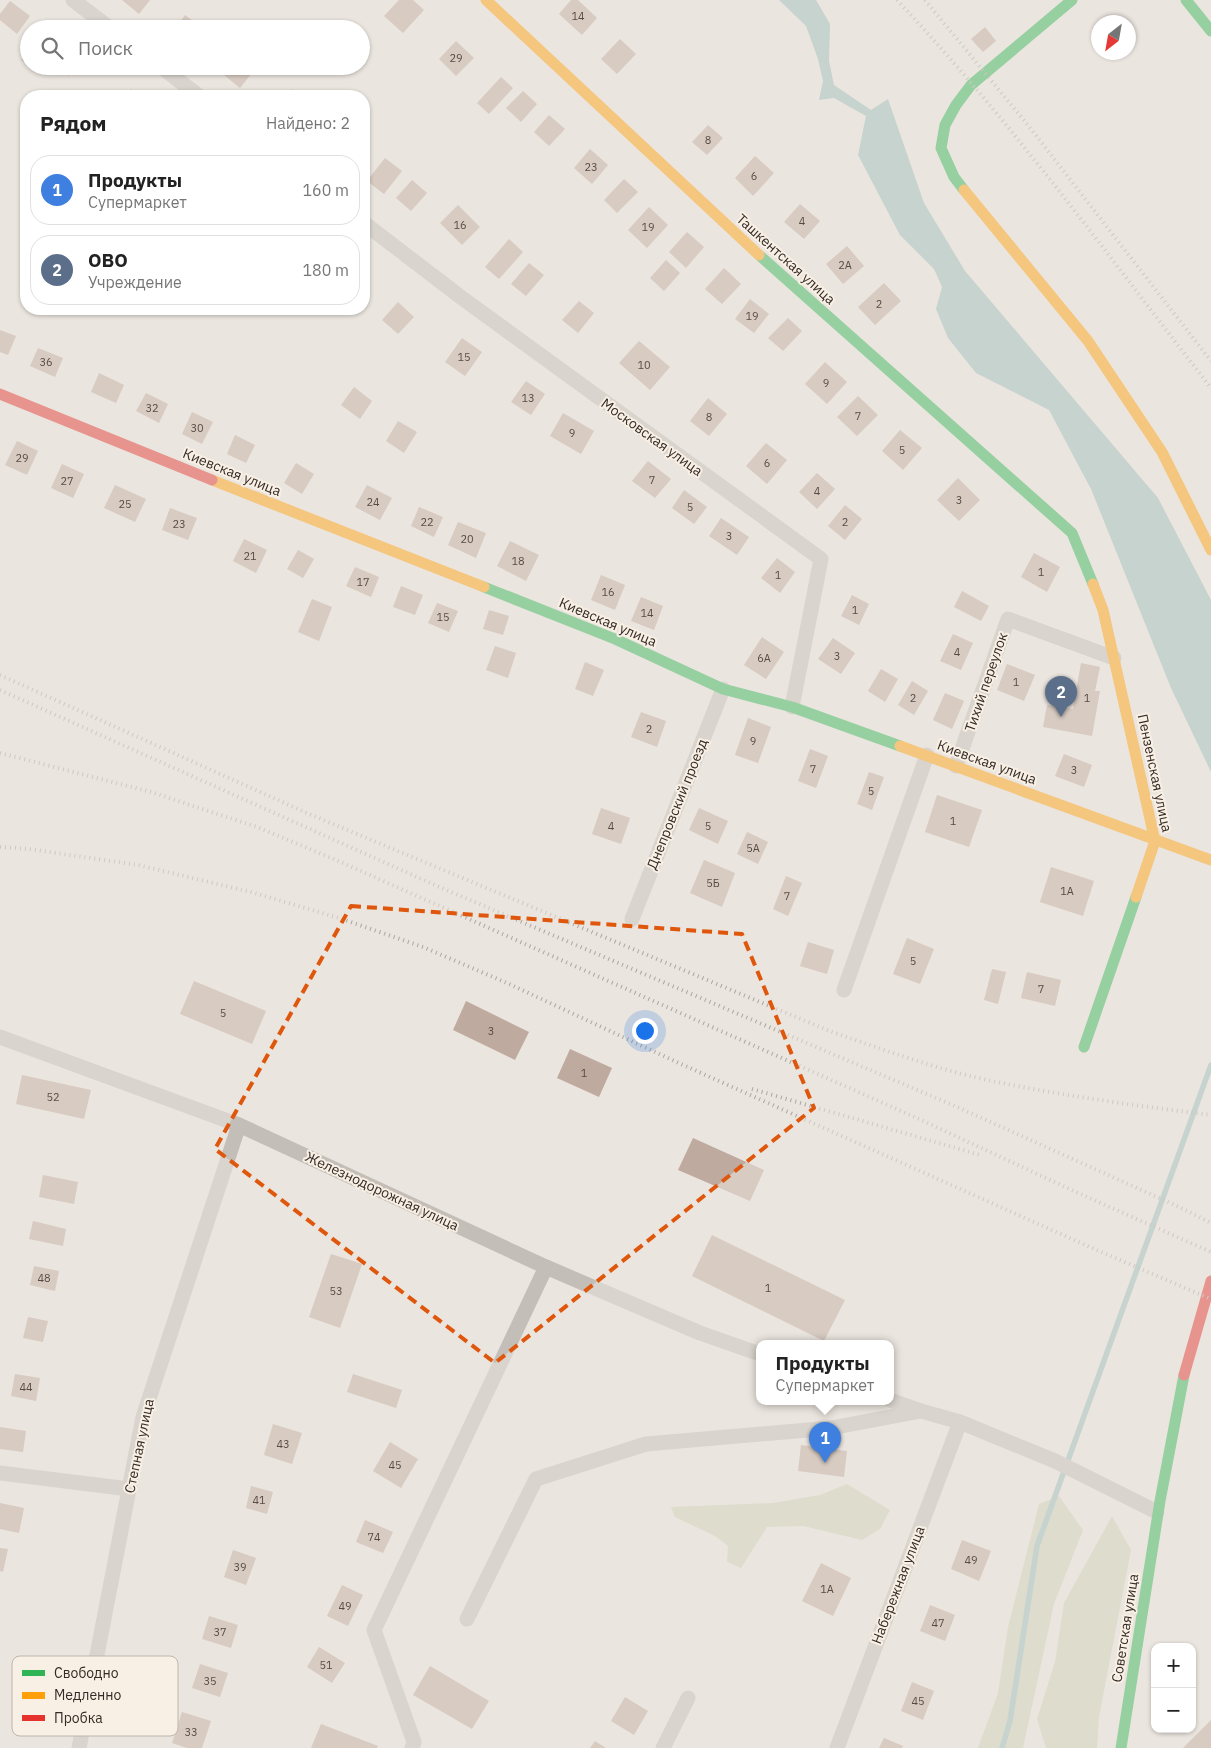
<!DOCTYPE html>
<html lang="ru">
<head>
<meta charset="utf-8">
<style>
	:root { --surface:#fff; --page:#f2f2f2; --text:#222; --muted:#767676; --line:#e0e0e0; --accent:#756c67 }
	body { margin:0; font-family:"IBM Plex Sans",sans-serif; background:var(--page); color:var(--text) }
	.controls { position:absolute; right:15px; bottom:15px; display:grid; overflow:hidden; border-radius:10px; box-shadow:0 1px 4px #0004 }
	.controls button { width:45px; height:45px; display:grid; place-items:center; padding:0; border:0; border-bottom:1px solid var(--line); background:var(--surface); color:var(--text); font:25px sans-serif }
	.compass { position:absolute; left:1091px; top:15px; width:45px; height:45px; border-radius:50%; background:var(--surface); box-shadow:0 1px 4px #0004; rotate:211deg }
	.you { position:absolute; left:644px; top:1030px; width:18px; height:18px; margin:-12px; border:4px solid #fff; border-radius:50%; background:#1a73e8; box-shadow:0 0 0 8px #1a73e833 }
	.badge { display:grid; place-items:center; width:32px; height:32px; border-radius:50%; background:var(--accent); color:#fff; font-size:16px; font-weight:700 }
	.pin { position:absolute; translate:-50% -41px; filter:drop-shadow(0 1px 2px #0008) }
	.pin::after { content:''; position:absolute; top:26px; width:18px; height:15px; background:inherit; clip-path:polygon(0 0,100% 0,50% 100%) }
	.popup { position:absolute; left:756px; top:1340px; width:138px; height:65px; box-sizing:border-box; display:grid; place-content:center; border-radius:10px; background:var(--surface); filter:drop-shadow(0 1px 4px #0005); font-size:16px; white-space:nowrap; color:var(--muted) }
	.popup b { font-size:19px; color:var(--text) }
	.popup::after { content:''; position:absolute; left:50%; top:100%; margin-left:-10px; border:10px solid transparent; border-top-color:var(--surface) }
	.list { margin:0; padding:0; list-style:none }
	h2 { display:flex; justify-content:space-between; align-items:center; height:65px; margin:0; padding:0 20px; font-size:21px }
	h2 small { font-size:16px; font-weight:400; color:var(--muted) }
	.list li { display:grid; grid-template-columns:32px 1fr auto; gap:15px; align-items:center; box-sizing:border-box; height:70px; margin:0 10px 10px; padding:0 10px; border:1px solid var(--line); border-radius:20px }
	.list b { display:block; font-size:19px; white-space:nowrap }
	.list p { margin:0; font-size:16px; white-space:nowrap; color:var(--muted) }
	.list em { font-size:16px; font-style:normal; color:var(--muted) }
	.icon { flex:none; width:28px; height:28px; fill:none; stroke:currentColor; stroke-width:2; stroke-linecap:round; stroke-linejoin:round }
	.map { position:relative; flex:none; width:1211px; height:1748px; overflow:hidden }
	.search { position:absolute; background:var(--surface); box-shadow:0 1px 4px #0004; left:20px; top:20px; width:350px; height:55px; display:flex; align-items:center; gap:12px; box-sizing:border-box; padding:0 18px; border-radius:28px; color:var(--muted); font-size:19px }
	.panel { position:absolute; background:var(--surface); box-shadow:0 1px 4px #0004; left:20px; top:90px; width:350px; height:225px; border-radius:20px }
	.map>svg:first-child { display:block }
</style>
</head>
<body>
<div class="map">
<svg width="1211" height="1748" viewBox="0 0 1211 1748">
	<rect width="100%" height="100%" fill="#ebe5df"/>
	<!-- green -->
	<g fill="#ccd1b8">
		<polygon points="847,1484 890,1510 880,1529 862,1540 803,1526 767,1527 741,1568 727,1562 728,1546 715,1536 675,1517 671,1507 773,1503 820,1495"/>
		<polygon points="1059,1496 1083,1530 1054,1604 1023,1748 978,1748 998,1693 1008,1627 1039,1504"/>
		<polygon points="1112,1516 1131,1550 1099,1717 1097,1748 1046,1748 1037,1719 1055,1662 1064,1603"/>
	</g>
	<!-- water -->
	<polygon fill="#9abcbd" points="779,0 816,0 830,24 829,61 834,85 871,110 888,99 924,203 965,271 1158,498 1211,600 1211,772 1171,688 1091,489 1049,410 976,373 948,338 936,309 942,287 934,269 900,235 858,155 866,116 834,98 819,100 823,81 818,59 806,26"/>
	<g fill="none" stroke-linecap="round" stroke-linejoin="round">
		<!-- stream -->
		<polyline stroke="#9abcbd" stroke-width="5.5" points="1002,1748 1010,1721 1037,1546 1211,1065"/>
	</g>
	<!-- building -->
	<g fill="#bfaaa0">
		<polygon points="122,0 150,0 139,14"/>
		<polygon points="399,0 413,0 424,10 403,33 384,16"/>
		<polygon points="571,0 578,0 597,18 582,35 559,14"/>
		<polygon points="10,1 30,16 17,34 0,20 0,14"/>
		<polygon points="185,15 204,29 175,29"/>
		<polygon points="985,27 996,41 983,52 971,39"/>
		<polygon points="620,39 636,54 617,74 601,59"/>
		<polygon points="456,41 474,58 456,76 439,59"/>
		<polygon points="29,49 29,65 21,60"/>
		<polygon points="30,66 41,66 37,71"/>
		<polygon points="57,66 77,66 69,76"/>
		<polygon points="213,66 254,66 256,68 240,88"/>
		<polygon points="501,77 513,88 489,114 477,103"/>
		<polygon points="131,89 140,96 125,96"/>
		<polygon points="292,89 302,96 286,96"/>
		<polygon points="523,91 537,104 521,122 506,108"/>
		<polygon points="549,115 565,129 549,146 534,132"/>
		<polygon points="708,125 723,138 707,155 692,142"/>
		<polygon points="364,140 368,143 364,150"/>
		<polygon points="590,149 608,165 592,184 574,168"/>
		<polygon points="755,156 774,173 753,196 735,178"/>
		<polygon points="385,158 402,171 384,194 367,181"/>
		<polygon points="624,179 638,192 617,213 604,200"/>
		<polygon points="412,180 427,193 411,211 396,198"/>
		<polygon points="800,204 820,221 804,239 784,222"/>
		<polygon points="458,205 480,227 462,245 440,223"/>
		<polygon points="649,207 668,225 647,248 628,230"/>
		<polygon points="687,232 704,247 686,268 669,252"/>
		<polygon points="509,239 523,252 499,279 485,267"/>
		<polygon points="847,246 864,266 843,284 826,264"/>
		<polygon points="666,260 680,273 664,291 650,278"/>
		<polygon points="529,263 544,275 526,296 511,284"/>
		<polygon points="724,268 741,284 722,304 705,289"/>
		<polygon points="884,283 901,301 875,325 858,307"/>
		<polygon points="750,299 769,314 754,333 735,319"/>
		<polygon points="579,301 594,313 578,333 562,320"/>
		<polygon points="398,302 414,317 398,334 382,320"/>
		<polygon points="788,318 802,331 783,351 768,338"/>
		<polygon points="0,330 16,336 8,355 0,352"/>
		<polygon points="462,338 482,352 465,376 445,362"/>
		<polygon points="639,341 670,367 650,390 619,363"/>
		<polygon points="38,348 63,358 55,377 30,366"/>
		<polygon points="825,362 847,382 827,404 805,384"/>
		<polygon points="99,373 124,385 116,403 91,392"/>
		<polygon points="526,381 545,394 531,415 511,402"/>
		<polygon points="354,387 372,401 360,419 341,405"/>
		<polygon points="146,393 168,404 159,423 136,411"/>
		<polygon points="858,396 878,415 857,436 837,417"/>
		<polygon points="708,398 727,414 709,436 690,421"/>
		<polygon points="192,412 213,422 202,444 182,434"/>
		<polygon points="563,413 594,431 581,454 550,436"/>
		<polygon points="398,421 417,432 404,453 386,441"/>
		<polygon points="900,430 922,448 903,470 882,451"/>
		<polygon points="235,435 255,445 246,463 227,454"/>
		<polygon points="17,441 38,451 27,475 5,465"/>
		<polygon points="766,443 787,460 767,484 746,466"/>
		<polygon points="648,461 671,479 655,498 632,481"/>
		<polygon points="296,463 314,474 302,494 284,483"/>
		<polygon points="62,464 84,474 73,498 51,488"/>
		<polygon points="817,473 835,489 817,509 799,492"/>
		<polygon points="958,478 980,500 959,521 937,500"/>
		<polygon points="115,485 146,499 135,522 104,508"/>
		<polygon points="367,485 392,498 380,520 355,507"/>
		<polygon points="684,490 707,507 694,524 672,508"/>
		<polygon points="845,505 862,519 845,540 828,526"/>
		<polygon points="419,507 443,517 434,537 411,526"/>
		<polygon points="170,508 197,518 188,540 162,530"/>
		<polygon points="721,518 749,537 737,555 709,536"/>
		<polygon points="458,522 486,533 476,558 448,545"/>
		<polygon points="244,539 267,550 256,573 233,561"/>
		<polygon points="510,541 539,555 526,581 497,566"/>
		<polygon points="298,550 314,559 303,578 287,569"/>
		<polygon points="1034,553 1060,567 1047,592 1021,577"/>
		<polygon points="777,558 795,572 780,593 761,578"/>
		<polygon points="355,567 379,577 371,597 346,586"/>
		<polygon points="601,575 625,585 615,610 591,600"/>
		<polygon points="401,586 423,595 415,615 393,607"/>
		<polygon points="962,591 989,606 981,621 954,607"/>
		<polygon points="852,595 869,604 859,625 841,616"/>
		<polygon points="641,597 663,606 654,630 631,621"/>
		<polygon points="312,599 332,607 319,641 298,632"/>
		<polygon points="437,603 458,611 449,632 428,623"/>
		<polygon points="489,610 509,616 503,635 483,629"/>
		<polygon points="953,634 973,643 961,670 940,661"/>
		<polygon points="762,637 784,652 766,679 744,665"/>
		<polygon points="833,638 855,653 841,674 818,659"/>
		<polygon points="495,646 516,653 508,678 486,670"/>
		<polygon points="585,662 604,670 593,696 575,689"/>
		<polygon points="1081,663 1100,667 1095,691 1100,691 1092,736 1043,727 1047,705 1073,709"/>
		<polygon points="1007,664 1035,675 1024,701 997,690"/>
		<polygon points="881,669 898,679 885,702 868,691"/>
		<polygon points="912,681 928,691 914,715 898,705"/>
		<polygon points="945,693 964,701 952,729 933,720"/>
		<polygon points="641,712 666,721 657,747 631,737"/>
		<polygon points="748,718 771,727 758,763 735,755"/>
		<polygon points="810,749 828,756 816,788 798,781"/>
		<polygon points="1064,754 1092,765 1084,787 1055,776"/>
		<polygon points="869,772 884,777 872,810 857,804"/>
		<polygon points="937,795 982,810 969,847 925,832"/>
		<polygon points="601,808 630,818 621,844 592,834"/>
		<polygon points="699,808 728,821 718,844 689,830"/>
		<polygon points="747,832 768,842 758,864 737,854"/>
		<polygon points="704,860 735,873 722,907 690,893"/>
		<polygon points="1051,867 1094,881 1083,916 1040,902"/>
		<polygon points="786,876 802,883 788,916 773,909"/>
		<polygon points="907,938 934,949 920,984 893,974"/>
		<polygon points="808,942 834,950 827,974 800,966"/>
		<polygon points="992,969 1006,972 998,1004 984,1000"/>
		<polygon points="1027,972 1061,980 1055,1006 1021,998"/>
		<polygon points="194,981 266,1011 252,1044 180,1014"/>
		<polygon points="466,1001 529,1032 515,1060 453,1030"/>
		<polygon points="570,1049 612,1068 599,1097 557,1078"/>
		<polygon points="22,1075 91,1090 84,1119 16,1104"/>
		<polygon points="693,1138 764,1170 750,1201 678,1170"/>
		<polygon points="43,1175 78,1182 74,1204 39,1197"/>
		<polygon points="33,1221 66,1229 63,1246 29,1239"/>
		<polygon points="712,1235 845,1300 824,1341 692,1276"/>
		<polygon points="331,1254 362,1264 340,1328 309,1317"/>
		<polygon points="34,1266 59,1271 55,1291 30,1285"/>
		<polygon points="28,1317 48,1321 43,1342 23,1338"/>
		<polygon points="15,1374 40,1378 36,1401 11,1396"/>
		<polygon points="353,1374 402,1390 396,1408 347,1392"/>
		<polygon points="273,1424 302,1433 292,1464 264,1455"/>
		<polygon points="0,1427 26,1431 23,1452 0,1449"/>
		<polygon points="390,1442 418,1459 401,1488 373,1471"/>
		<polygon points="801,1445 847,1451 844,1477 798,1471"/>
		<polygon points="251,1486 273,1492 267,1514 246,1508"/>
		<polygon points="0,1503 24,1508 19,1533 0,1529"/>
		<polygon points="365,1520 393,1532 383,1553 356,1542"/>
		<polygon points="962,1540 991,1551 979,1581 951,1569"/>
		<polygon points="0,1548 8,1549 3,1572 0,1571"/>
		<polygon points="233,1550 256,1558 246,1585 224,1577"/>
		<polygon points="821,1563 851,1578 833,1616 802,1601"/>
		<polygon points="342,1585 363,1595 348,1626 327,1616"/>
		<polygon points="930,1605 955,1615 945,1641 920,1631"/>
		<polygon points="209,1616 238,1625 231,1648 202,1639"/>
		<polygon points="319,1647 345,1663 332,1683 307,1667"/>
		<polygon points="200,1664 228,1673 220,1697 192,1688"/>
		<polygon points="430,1666 489,1701 472,1729 413,1695"/>
		<polygon points="912,1682 934,1691 923,1720 901,1711"/>
		<polygon points="625,1697 648,1711 634,1735 611,1721"/>
		<polygon points="182,1712 211,1721 202,1748 187,1748 172,1743"/>
		<polygon points="1211,1720 1211,1748 1183,1748"/>
		<polygon points="321,1724 378,1746 377,1748 311,1748"/>
		<polygon points="884,1738 903,1746 902,1748 879,1748"/>
		<polygon points="595,1741 606,1748 590,1748"/>
	</g>
	<g fill="none" stroke-linecap="round" stroke-linejoin="round">
		<!-- street -->
		<g stroke="#c4beb8" stroke-width="15">
			<polyline points="73,0 111,29"/>
			<polyline points="160,66 199,96"/>
			<polyline points="364,223 462,298 821,559 792,707"/>
			<polyline points="956,766 1008,619 1114,658"/>
			<polyline points="632,919 723,689"/>
			<polyline points="844,990 927,755"/>
			<polyline points="0,1037 239,1125 546,1267 700,1333 760,1354"/>
			<polyline points="890,1400 921,1411 960,1422 1055,1461 1157,1512"/>
			<polyline points="0,1473 129,1489"/>
			<polyline points="467,1619 536,1479 646,1444 831,1428 921,1411"/>
			<polyline points="79,1748 143,1417 239,1125"/>
			<polyline points="412,1748 414,1742 374,1630 546,1267"/>
			<polyline points="663,1748 688,1698"/>
			<polyline points="837,1748 960,1422"/>
		</g>
		<!-- fast -->
		<g stroke="#30b455" stroke-width="11">
			<polyline points="1186,0 1211,31"/>
			<polyline points="964,190 954,177 941,148 945,125 956,105 971,85 1072,0"/>
			<polyline points="759,255 1072,533 1093,584"/>
			<polyline points="484,587 615,639 723,689 792,707 900,746"/>
			<polyline points="1084,1047 1136,897"/>
			<polyline points="1121,1748 1160,1501 1184,1375"/>
		</g>
		<!-- slow -->
		<g stroke="#ff9f0a" stroke-width="11">
			<polyline points="486,0 759,255"/>
			<polyline points="964,190 1088,341 1162,452 1211,550"/>
			<polyline points="212,480 484,587"/>
			<polyline points="1093,584 1103,610 1155,841 1136,897"/>
			<polyline points="900,746 1211,860"/>
		</g>
		<!-- jam -->
		<g stroke="#e5322d" stroke-width="11">
			<polyline points="0,394 212,480"/>
			<polyline points="1184,1375 1211,1281"/>
		</g>
		<!-- rail -->
		<g stroke="#aca6a2" stroke-width="4" stroke-dasharray="1 4" stroke-linecap="butt">
			<path d="M897,0c114,121 212,257 314,388"/>
			<polyline points="925,0 1031,129 1211,361"/>
			<path d="M0,675l309,139 523,218c53,18 106,38 160,49 73,15 146,25 219,34"/>
			<polyline points="0,690 437,886 955,1106 1177,1206 1211,1223"/>
			<polyline points="0,753 151,792 257,827 336,860 919,1119 1076,1192 1211,1252"/>
			<polyline points="0,847 29,849 138,865 251,892 339,918 423,947 507,983 681,1064 1092,1248 1211,1299"/>
			<polyline points="752,1089 980,1155"/>
		</g>
	</g>
	<!-- marked area -->
	<path d="M0 0H1211V1748H0ZM351,906l391,28 72,174 -319,255 -280,-214z" fill="#ebe5df" fill-opacity=".55" fill-rule="evenodd"/>
	<path fill="none" stroke="#df570d" stroke-width="4" stroke-dasharray="10 6" stroke-linejoin="round" d="M351,906l391,28 72,174 -319,255 -280,-214z"/>
	<g text-anchor="middle" dominant-baseline="central" stroke-width="4" stroke-linejoin="round" paint-order="stroke">
		<!-- number labels -->
		<g font-size="11" fill="#584b44">
			<text x="578" y="16">14</text>
			<text x="456" y="58">29</text>
			<text x="708" y="140">8</text>
			<text x="591" y="167">23</text>
			<text x="754" y="176">6</text>
			<text x="802" y="221">4</text>
			<text x="460" y="225">16</text>
			<text x="648" y="227">19</text>
			<text x="845" y="265">2А</text>
			<text x="879" y="304">2</text>
			<text x="752" y="316">19</text>
			<text x="464" y="357">15</text>
			<text x="46" y="362">36</text>
			<text x="644" y="365">10</text>
			<text x="826" y="383">9</text>
			<text x="528" y="398">13</text>
			<text x="152" y="408">32</text>
			<text x="858" y="416">7</text>
			<text x="709" y="417">8</text>
			<text x="197" y="428">30</text>
			<text x="572" y="433">9</text>
			<text x="902" y="450">5</text>
			<text x="22" y="458">29</text>
			<text x="767" y="463">6</text>
			<text x="652" y="480">7</text>
			<text x="67" y="481">27</text>
			<text x="817" y="491">4</text>
			<text x="959" y="500">3</text>
			<text x="373" y="502">24</text>
			<text x="125" y="504">25</text>
			<text x="690" y="507">5</text>
			<text x="427" y="522">22</text>
			<text x="845" y="522">2</text>
			<text x="179" y="524">23</text>
			<text x="729" y="536">3</text>
			<text x="467" y="539">20</text>
			<text x="250" y="556">21</text>
			<text x="518" y="561">18</text>
			<text x="1041" y="572">1</text>
			<text x="778" y="575">1</text>
			<text x="363" y="582">17</text>
			<text x="608" y="592">16</text>
			<text x="855" y="610">1</text>
			<text x="647" y="613">14</text>
			<text x="443" y="617">15</text>
			<text x="957" y="652">4</text>
			<text x="837" y="656">3</text>
			<text x="764" y="658">6А</text>
			<text x="1016" y="682">1</text>
			<text x="913" y="698">2</text>
			<text x="1087" y="698">1</text>
			<text x="649" y="729">2</text>
			<text x="753" y="741">9</text>
			<text x="813" y="769">7</text>
			<text x="1074" y="770">3</text>
			<text x="871" y="791">5</text>
			<text x="953" y="821">1</text>
			<text x="611" y="826">4</text>
			<text x="708" y="826">5</text>
			<text x="753" y="848">5А</text>
			<text x="713" y="883">5Б</text>
			<text x="1067" y="891">1А</text>
			<text x="787" y="896">7</text>
			<text x="913" y="961">5</text>
			<text x="1041" y="989">7</text>
			<text x="223" y="1013">5</text>
			<text x="491" y="1031">3</text>
			<text x="584" y="1073">1</text>
			<text x="53" y="1097">52</text>
			<text x="44" y="1278">48</text>
			<text x="768" y="1288">1</text>
			<text x="336" y="1291">53</text>
			<text x="26" y="1387">44</text>
			<text x="283" y="1444">43</text>
			<text x="395" y="1465">45</text>
			<text x="259" y="1500">41</text>
			<text x="374" y="1537">74</text>
			<text x="971" y="1560">49</text>
			<text x="240" y="1567">39</text>
			<text x="827" y="1589">1А</text>
			<text x="345" y="1606">49</text>
			<text x="938" y="1623">47</text>
			<text x="220" y="1632">37</text>
			<text x="326" y="1665">51</text>
			<text x="210" y="1681">35</text>
			<text x="918" y="1701">45</text>
			<text x="191" y="1732">33</text>
		</g>
		<!-- street labels -->
		<g font-size="14" fill="#352b26" stroke="#f9f0e5">
			<text transform="translate(786 259) rotate(42)">Ташкентская улица</text>
			<text transform="translate(652 437) rotate(36)">Московская улица</text>
			<text transform="translate(232 472) rotate(22)">Киевская улица</text>
			<text transform="translate(608 622) rotate(23)">Киевская улица</text>
			<text transform="translate(986 682) rotate(-71)">Тихий переулок</text>
			<text transform="translate(987 762) rotate(20)">Киевская улица</text>
			<text transform="translate(1155 773) rotate(78)">Пензенская улица</text>
			<text transform="translate(677 804) rotate(-68)">Днепровский проезд</text>
			<text transform="translate(382 1191) rotate(25)">Железнодорожная улица</text>
			<text transform="translate(139 1446) rotate(-78)">Степная улица</text>
			<text transform="translate(898 1585) rotate(-69)">Набережная улица</text>
			<text transform="translate(1125 1628) rotate(-81)">Советская улица</text>
		</g>
	</g>
	<!-- legend -->
	<rect x="12" y="1656" width="166" height="80" rx="8" fill="#f9f0e5" stroke="#beb5ac" stroke-width="1"/>
	<rect x="22" y="1670" width="23" height="6" fill="#30b455"/>
	<rect x="22" y="1692" width="23" height="7" fill="#ff9f0a"/>
	<rect x="22" y="1715" width="23" height="6" fill="#e5322d"/>
	<g font-size="14" fill="#352b26">
		<text x="54" y="1678">Свободно</text>
		<text x="54" y="1700">Медленно</text>
		<text x="54" y="1723">Пробка</text>
	</g>
</svg>
<div class="controls">
<button>+</button>
<button>−</button>
</div>
<svg class="compass" viewBox="-18 -18 36 36"><path d="M0-13l5 13h-10z" fill="#e53935"/><path d="M0 13l5-13h-10z" fill="#767676"/></svg>
<div class="you"></div>
<div class="pin badge" style="left:825px;top:1463px;background:#3f7fe0">1</div>
<div class="popup"><b>Продукты</b>Супермаркет</div>
<div class="pin badge" style="left:1061px;top:717px;background:#5c6f8a">2</div>
<div class="search"><svg class="icon" aria-label="search" viewBox="0 0 24 24"><circle cx="10" cy="10" r="6"/><path d="M15 15l6 6"/></svg>Поиск</div>
<section class="panel">
<h2>Рядом<small>Найдено: 2</small></h2>
<ul class="list">
<li><span class="badge" style="background:#3f7fe0">1</span><div><b>Продукты</b><p>Супермаркет</p></div><em>160 m</em></li>
<li><span class="badge" style="background:#5c6f8a">2</span><div><b>ОВО</b><p>Учреждение</p></div><em>180 m</em></li>
</ul>
</section>
</div>
</body>
</html>
